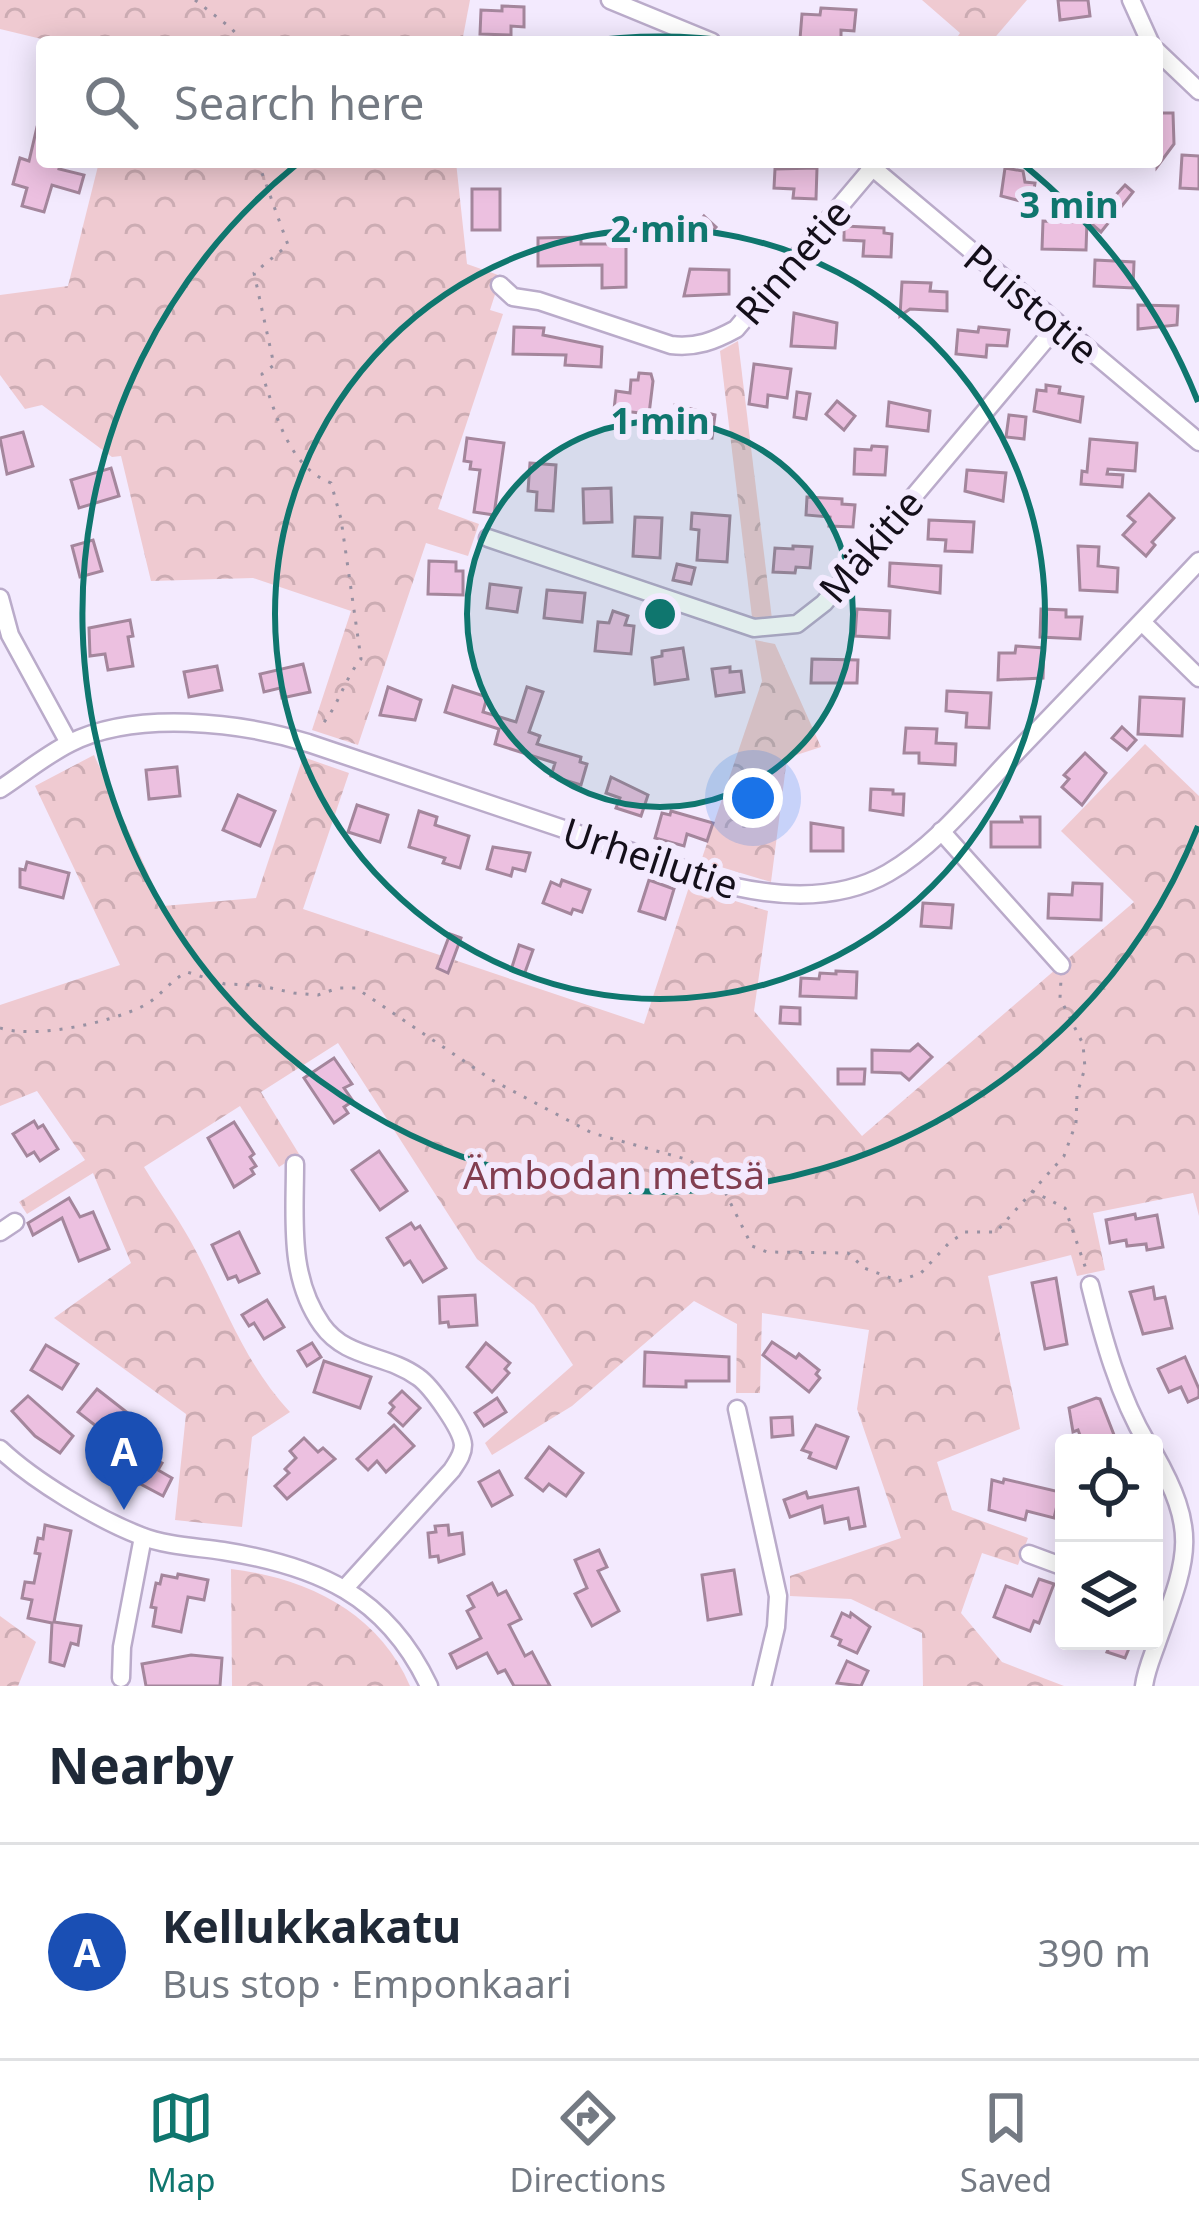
<!DOCTYPE html>
<html lang="en">
<head>
<meta charset="utf-8">
<style>
	:root { --surface:#fff; --page:#f6f6f7; --text:#1f2937; --muted:#747a83; --line:#e0e1e3; --accent:#0f766e }
	body { margin:0; font-family:"Noto Sans",sans-serif; background:var(--page); color:var(--text) }
	.controls { position:absolute; right:36px; bottom:36px; display:grid; overflow:hidden; border-radius:12px; box-shadow:0 6px 30px #0003 }
	.controls button { width:108px; height:108px; display:grid; place-items:center; padding:0; border:0; border-bottom:3px solid var(--line); background:var(--surface); color:var(--text); font:60px sans-serif }
	.you { position:absolute; left:753px; top:798px; width:42px; height:42px; margin:-30px; border:9px solid #fff; border-radius:50%; background:#1a73e8; box-shadow:0 0 0 18px #1a73e833 }
	.badge { display:grid; place-items:center; width:78px; height:78px; border-radius:50%; background:var(--accent); color:#fff; font-size:39px; font-weight:700 }
	.pin { position:absolute; translate:-50% -99px; filter:drop-shadow(0 3px 6px #0008) }
	.pin::after { content:''; position:absolute; top:63px; width:42px; height:36px; background:inherit; clip-path:polygon(0 0,100% 0,50% 100%) }
	.list { margin:0; padding:0; list-style:none }
	h2 { display:flex; justify-content:space-between; align-items:center; height:156px; margin:0; padding:0 48px; font-size:51px }
	h2 small { font-size:39px; font-weight:400; color:var(--muted) }
	.list li { display:grid; grid-template-columns:78px 1fr auto; gap:36px; align-items:center; box-sizing:border-box; height:216px; padding:0 48px; border-top:3px solid var(--line) }
	.list b { display:block; font-size:45px; white-space:nowrap }
	.list p { margin:0; font-size:39px; white-space:nowrap; color:var(--muted) }
	.list em { font-size:39px; font-style:normal; color:var(--muted) }
	.icon { flex:none; width:66px; height:66px; fill:none; stroke:currentColor; stroke-width:2; stroke-linecap:round; stroke-linejoin:round }
	.map { position:relative; flex:none; width:1199px; height:1686px; overflow:hidden }
	.search { position:absolute; background:var(--surface); box-shadow:0 6px 30px #0003; left:36px; right:36px; top:36px; height:132px; display:flex; align-items:center; gap:30px; box-sizing:border-box; padding:0 42px; border-radius:12px; color:var(--muted); font-size:45px }
	.sheet { height:372px; background:var(--surface) }
	nav { display:flex; justify-content:space-around; align-items:center; box-sizing:border-box; height:168px; border-top:3px solid var(--line); background:var(--surface); font-size:33px; color:var(--muted) }
	nav a { display:grid; justify-items:center; gap:6px }
	nav .on { color:var(--accent) }
	.map>svg:first-child { display:block }
</style>
</head>
<body>
<div class="map">
<svg width="1199" height="1686" viewBox="0 0 1199 1686">
	<defs>
		<pattern id="forest-crowns" width="20" height="18" patternUnits="userSpaceOnUse" patternTransform="scale(3)"><rect width="20" height="18" fill="#efcad1"/><path d="M2 6a3 3 0 1 1 6 0M12 15a3 3 0 1 1 6 0" fill="none" stroke="#ccacb3"/></pattern>
	</defs>
	<rect width="100%" height="100%" fill="#f3eafe"/>
	<!-- forest -->
	<g fill="url(#forest-crowns)">
		<polygon points="0,0 470,0 462,42 54,42 0,29"/>
		<polygon points="922,0 1027,0 991,42 954,42 960,33"/>
		<polygon points="99,162 456,162 467,264 501,276 490,310 503,314 438,509 479,524 468,556 426,543 358,745 312,730 351,611 253,578 151,581 121,456 112,457 42,405 25,409 0,375 0,295 68,286"/>
		<polygon points="738,341 772,619 752,617 720,351"/>
		<polygon points="755,640 775,644 821,747 787,758 771,882 701,861 762,681"/>
		<path d="M1145,744l54,52v420l-6,-23 -100,20 12,57 -28,6 -6,-21 -83,21 32,153 -83,33 15,48 76,28 -10,27 -36,-12 -21,60 41,49 62,24h-141l-1,-53 -71,-34 -61,-3v-20l111,-38 -44,-129 12,-79 -107,-17 -2,80h-24l1,-69 -43,-23 -122,105 -80,49 -7,-12 88,-78 -39,-60 -57,-46 -139,-216 -77,49 38,62 -20,13 -39,-61 -96,61c15,25 32,48 46,73 33,59 53,122 100,172l-38,25 -10,90 -67,-7 11,-106 -132,-96 77,-55 -38,-90 -66,41 -8,-12 66,-42 -48,-69 -37,15v-101l120,-40 -85,-179 59,-31 69,151 93,-8 47,-141 46,16 -46,136 341,115 45,-137 79,24 -14,100 108,125 272,-234 -73,-71z"/>
		<path d="M231,1569c75,9 147,43 179,117h-178z"/>
		<polygon points="0,1616 36,1642 18,1686 0,1686"/>
	</g>
	<!-- building -->
	<g fill="#ecc0e0" stroke="#a4869c" stroke-width="3">
		<polygon points="1058,0 1088,0 1090,16 1060,20"/>
		<polygon points="502,6 524,7 524,27 511,26 511,35 480,34 481,10 502,11"/>
		<polygon points="821,8 856,10 854,31 841,30 841,41 800,39 802,14 820,15"/>
		<polygon points="1157,113 1173,113 1174,144 1157,167"/>
		<polygon points="37,127 42,127 42,162 61,162 59,169 84,175 79,193 52,185 44,212 22,206 27,188 13,184 20,158 29,161"/>
		<polygon points="1182,155 1199,156 1199,189 1180,188"/>
		<polygon points="817,168 816,199 793,198 794,189 774,188 775,169"/>
		<polygon points="1005,168 1023,171 1025,182 1035,183 1032,204 1001,196"/>
		<polygon points="1125,185 1133,192 1101,232 1087,220 1086,250 1042,249 1043,221 1071,222 1071,208 1103,209"/>
		<rect x="472" y="189" width="28" height="41"/>
		<polygon points="704,216 716,227 704,240 692,230"/>
		<polygon points="844,226 884,228 884,233 892,234 891,257 863,256 864,241 844,240"/>
		<polygon points="581,237 581,244 626,244 626,287 602,288 602,265 538,266 538,238"/>
		<polygon points="1095,260 1134,262 1133,288 1094,286"/>
		<polygon points="690,269 729,270 729,294 684,296"/>
		<polygon points="902,282 931,283 930,291 947,292 947,311 910,309 900,316"/>
		<polygon points="1138,305 1178,306 1177,325 1138,329"/>
		<polygon points="794,313 837,323 835,348 791,346"/>
		<polygon points="514,327 544,328 543,335 602,347 601,367 565,365 566,355 513,354"/>
		<polygon points="979,327 1009,330 1007,346 987,345 986,357 956,354 958,330 978,332"/>
		<polygon points="754,364 791,369 787,398 768,395 767,407 749,404"/>
		<polygon points="639,373 651,374 653,381 649,414 614,410 616,391 630,393 631,380 638,380"/>
		<polygon points="1046,385 1060,387 1059,393 1083,397 1080,422 1034,411 1037,390 1046,391"/>
		<polygon points="797,392 810,394 806,419 794,417"/>
		<polygon points="837,401 855,416 844,430 826,414"/>
		<polygon points="889,402 930,411 928,431 887,426"/>
		<polygon points="675,405 715,415 712,438 681,434 682,424 673,423"/>
		<polygon points="1009,415 1026,417 1024,439 1006,437"/>
		<polygon points="23,432 33,466 7,474 0,438"/>
		<polygon points="467,438 504,443 494,515 474,512 480,470 470,469 471,462 464,461"/>
		<polygon points="1090,439 1137,443 1135,471 1108,469 1107,474 1123,475 1122,487 1081,484 1082,471 1087,472"/>
		<polygon points="872,446 887,447 885,475 854,474 855,449 871,450"/>
		<polygon points="530,463 556,465 553,511 536,510 537,492 528,491"/>
		<polygon points="111,468 119,496 79,508 71,480"/>
		<polygon points="967,470 1006,473 1003,501 965,491"/>
		<polygon points="611,488 612,522 584,523 583,489"/>
		<polygon points="1149,494 1174,518 1152,542 1155,545 1146,556 1123,535 1135,522 1128,516"/>
		<polygon points="807,497 842,499 842,504 855,505 853,527 829,526 830,517 806,515"/>
		<polygon points="692,513 730,516 727,562 697,560 699,530 691,529"/>
		<polygon points="635,517 662,518 660,558 633,556"/>
		<polygon points="929,520 974,522 972,552 945,551 946,540 928,539"/>
		<polygon points="93,540 102,571 80,577 72,546"/>
		<polygon points="793,546 812,547 810,568 796,567 795,573 773,572 775,548 793,549"/>
		<polygon points="1078,546 1099,547 1098,566 1118,568 1117,592 1080,590"/>
		<polygon points="429,561 456,562 456,571 463,571 463,595 428,594"/>
		<polygon points="890,563 941,566 940,593 889,586"/>
		<polygon points="677,564 695,568 691,584 673,580"/>
		<polygon points="490,584 521,588 517,612 487,608"/>
		<polygon points="547,590 585,593 582,622 544,618"/>
		<polygon points="857,609 890,611 889,638 855,636"/>
		<polygon points="1041,609 1066,610 1066,617 1082,617 1080,639 1040,637"/>
		<polygon points="613,611 628,616 625,625 634,626 631,654 595,651 598,622 609,623"/>
		<polygon points="130,620 133,636 128,637 133,666 108,670 105,654 90,656 89,628"/>
		<polygon points="1016,646 1044,648 1043,678 998,680 999,653 1015,653"/>
		<polygon points="683,648 688,679 655,684 652,658 662,656 662,651"/>
		<polygon points="812,659 858,660 857,683 811,683"/>
		<polygon points="303,664 310,692 282,698 280,688 264,692 260,674"/>
		<polygon points="217,666 222,690 189,697 184,672"/>
		<polygon points="730,667 730,672 741,671 744,692 716,696 712,669"/>
		<polygon points="453,686 487,697 483,712 516,722 527,687 543,692 529,732 540,736 537,744 581,757 580,762 587,764 581,785 551,776 555,763 495,744 499,729 445,712"/>
		<polygon points="388,687 421,700 415,720 380,715"/>
		<polygon points="947,691 991,693 989,728 966,727 967,713 946,711"/>
		<polygon points="1140,697 1184,699 1182,736 1138,734"/>
		<polygon points="1122,727 1136,740 1127,750 1112,738"/>
		<polygon points="906,728 937,729 936,743 956,744 955,765 919,763 919,753 904,753"/>
		<polygon points="1085,753 1106,773 1082,805 1062,787 1069,779 1064,775"/>
		<polygon points="177,767 180,796 149,799 146,770"/>
		<polygon points="611,777 648,795 641,816 616,808 620,798 606,793"/>
		<polygon points="871,789 893,790 893,794 904,794 903,815 870,810"/>
		<polygon points="238,795 275,811 260,846 223,830"/>
		<polygon points="357,805 388,815 380,842 348,832"/>
		<polygon points="419,811 437,817 435,825 469,836 460,868 443,863 445,858 409,847"/>
		<polygon points="671,811 713,823 707,841 687,834 684,846 655,838 662,813 670,815"/>
		<polygon points="1021,817 1040,817 1040,847 991,847 991,822 1022,822"/>
		<polygon points="811,823 843,828 843,851 811,851"/>
		<polygon points="493,847 530,853 525,871 513,868 511,876 487,869"/>
		<polygon points="27,862 69,873 63,898 20,887 20,869 25,870"/>
		<polygon points="562,880 590,890 582,912 573,909 571,914 543,903 551,882 560,886"/>
		<polygon points="649,880 674,889 665,919 639,911"/>
		<polygon points="1073,883 1102,884 1101,920 1048,918 1049,894 1072,895"/>
		<polygon points="923,903 953,905 951,928 921,926"/>
		<polygon points="450,934 461,938 448,973 437,968"/>
		<polygon points="519,945 533,950 524,975 511,970"/>
		<polygon points="836,971 857,972 856,998 800,996 801,978 819,979 820,973 836,974"/>
		<polygon points="781,1007 800,1008 800,1024 780,1023"/>
		<polygon points="918,1044 932,1057 909,1080 901,1073 872,1072 872,1050 910,1051"/>
		<polygon points="334,1058 352,1084 344,1088 353,1101 344,1107 348,1113 334,1123 304,1078"/>
		<polygon points="838,1069 865,1069 864,1084 838,1084"/>
		<polygon points="34,1121 38,1128 43,1125 58,1149 40,1161 34,1152 27,1156 13,1134"/>
		<polygon points="234,1122 254,1154 250,1157 256,1166 251,1169 254,1174 234,1187 208,1138"/>
		<polygon points="379,1151 407,1191 380,1210 352,1170"/>
		<polygon points="69,1198 80,1217 93,1212 109,1249 79,1261 62,1218 33,1235 28,1223"/>
		<polygon points="1135,1214 1136,1219 1157,1215 1163,1247 1147,1250 1146,1244 1127,1246 1126,1240 1110,1243 1106,1220"/>
		<polygon points="411,1223 415,1229 420,1226 446,1268 423,1282 410,1261 404,1265 387,1238"/>
		<polygon points="239,1232 259,1273 239,1282 236,1276 228,1279 212,1245"/>
		<polygon points="1056,1278 1067,1344 1045,1349 1032,1283"/>
		<polygon points="1153,1287 1155,1299 1165,1297 1172,1328 1143,1334 1130,1292"/>
		<polygon points="475,1295 477,1325 449,1327 448,1322 440,1323 439,1297"/>
		<polygon points="267,1300 284,1327 264,1339 254,1323 249,1326 242,1315"/>
		<polygon points="772,1342 796,1358 799,1354 819,1370 816,1374 820,1378 809,1392 763,1355"/>
		<polygon points="312,1343 321,1357 307,1366 298,1351"/>
		<polygon points="486,1343 510,1363 505,1369 509,1373 492,1392 467,1367"/>
		<polygon points="46,1345 78,1364 62,1389 31,1370"/>
		<polygon points="645,1352 729,1357 729,1381 686,1381 686,1387 644,1386"/>
		<polygon points="1185,1357 1199,1389 1199,1397 1188,1402 1181,1387 1169,1392 1158,1369"/>
		<polygon points="324,1361 371,1377 360,1408 314,1392"/>
		<polygon points="97,1389 129,1414 110,1437 78,1412"/>
		<polygon points="402,1391 420,1408 403,1426 389,1413 394,1407 390,1403"/>
		<polygon points="28,1396 73,1436 60,1453 35,1436 12,1411"/>
		<polygon points="497,1398 506,1412 484,1426 475,1413"/>
		<polygon points="1096,1398 1100,1399 1116,1440 1083,1443 1078,1430 1073,1432 1069,1408"/>
		<polygon points="792,1417 793,1435 772,1437 771,1418"/>
		<polygon points="394,1425 414,1446 386,1472 377,1461 368,1470 357,1459"/>
		<polygon points="816,1425 848,1437 836,1468 809,1458 811,1453 802,1450"/>
		<polygon points="304,1438 318,1452 323,1448 335,1459 287,1499 275,1486 289,1473 285,1469 296,1458 290,1451"/>
		<polygon points="549,1447 583,1473 566,1496 549,1484 543,1491 526,1478"/>
		<polygon points="138,1450 162,1463 158,1470 172,1478 163,1496 118,1472 126,1456 133,1460"/>
		<polygon points="499,1471 512,1495 492,1506 479,1482"/>
		<polygon points="1004,1479 1060,1492 1054,1518 1027,1511 1025,1520 989,1510 992,1480 1003,1483"/>
		<polygon points="858,1488 865,1526 850,1529 848,1518 825,1523 822,1506 790,1517 784,1500 806,1492 808,1498"/>
		<polygon points="45,1525 71,1531 54,1622 81,1626 78,1645 71,1643 64,1666 50,1662 52,1623 28,1618 32,1600 22,1598 25,1582 34,1583 40,1554 35,1553 38,1538 43,1539"/>
		<polygon points="448,1525 449,1535 462,1533 464,1554 439,1562 438,1556 430,1557 428,1533 436,1532 435,1526"/>
		<polygon points="599,1550 607,1567 598,1571 619,1611 592,1626 575,1594 587,1588 575,1560"/>
		<polygon points="734,1570 741,1614 708,1620 702,1575"/>
		<polygon points="178,1574 208,1580 204,1600 188,1597 181,1632 153,1626 156,1608 151,1607 156,1583 160,1584 162,1575 177,1578"/>
		<polygon points="1039,1579 1054,1584 1039,1623 1034,1621 1030,1631 994,1617 1006,1586 1032,1596"/>
		<polygon points="492,1583 498,1595 506,1591 521,1619 509,1625 525,1656 532,1652 550,1686 514,1686 505,1670 498,1673 487,1653 457,1668 450,1654 481,1638 467,1611 474,1607 468,1596"/>
		<polygon points="842,1613 850,1617 851,1613 870,1627 857,1653 839,1645 841,1640 832,1636"/>
		<polygon points="1112,1641 1132,1641 1125,1658 1107,1652"/>
		<polygon points="191,1655 222,1658 220,1686 146,1686 142,1664"/>
		<polygon points="847,1661 868,1671 861,1686 837,1683"/>
	</g>
	<g fill="none" stroke-linecap="round" stroke-linejoin="round">
		<!-- minor casing -->
		<g stroke="#baabca" stroke-width="21">
			<g id="minor">
				<polyline points="610,0 712,42"/>
				<polyline points="1131,0 1150,42"/>
				<polyline points="1157,51 1199,91"/>
				<polyline points="867,163 1199,442"/>
				<path d="M500,285l13,12 26,4 132,44c25,3 43,-4 65,-16l137,-162"/>
				<polyline points="488,538 754,628 797,624 824,603 1057,326"/>
				<polyline points="0,598 10,635 69,743"/>
				<polyline points="1142,622 1199,678"/>
				<path d="M0,789c23,-15 46,-34 70,-46 66,-33 170,-21 238,0l428,144c51,11 105,13 152,-14 47,-27 84,-74 121,-113 63,-66 127,-132 190,-199"/>
				<polyline points="941,831 1061,965"/>
				<path d="M295,1164c0,56 -7,113 27,161 24,34 65,29 96,52 13,9 44,52 45,68 0,10 -6,17 -11,25l-106,117"/>
				<polyline points="0,1232 15,1222"/>
				<path d="M1090,1285c13,53 29,111 57,158"/>
				<polyline points="737,1409 778,1596 776,1627 762,1686"/>
				<path d="M0,1449c34,32 97,70 141,87 25,10 56,11 82,15 94,15 163,44 206,135"/>
				<polyline points="1029,1554 1064,1567"/>
				<polyline points="121,1678 122,1647 143,1537"/>
				<path d="M1144,1686c2,-16 9,-31 14,-46 30,-84 41,-107 -4,-187"/>
			</g>
		</g>
		<!-- path -->
		<g stroke="#9991a2" stroke-width="3" stroke-dasharray="3 9" stroke-linecap="butt">
			<polyline points="195,0 231,28 243,42"/>
			<path d="M266,162l-4,11 26,72 -34,28 20,92 -12,9c14,41 27,93 69,109l10,36 20,140c-18,22 -22,47 -41,68"/>
			<path d="M0,1028c35,11 108,-5 141,-21 18,-8 28,-26 46,-35l38,12 32,1 37,8 24,2 20,-7h18l136,92 100,53 97,27 30,20 33,66 15,6 81,1 16,15 35,13 22,-8 28,-30 16,-11h31l68,-76 12,-33 1,-29 8,-26 -2,-24 -23,-46 1,-19"/>
			<polyline points="1032,1191 1065,1208 1087,1272"/>
		</g>
		<!-- minor -->
		<use href="#minor" stroke="#fff" stroke-width="16"/>
	</g>
	<!-- distance rings -->
	<circle cx="660" cy="614" r="193" fill="#0f766e" fill-opacity=".12"/>
	<g fill="none" stroke="#0f766e" stroke-width="6">
		<circle cx="660" cy="614" r="193"/>
		<circle cx="660" cy="614" r="385"/>
		<path d="M1198 826A578 578 0 1 1 296 165M580 42A578 578 0 0 1 740 42M1024 165A578 578 0 0 1 1198 402"/>
	</g>
	<g text-anchor="middle" dominant-baseline="central" stroke-width="12" stroke-linejoin="round" paint-order="stroke">
		<!-- street labels -->
		<g font-size="39" fill="#140f1a" stroke="#f3eafe">
			<text transform="translate(792 261) rotate(-49)">Rinnetie</text>
			<text transform="translate(1032 303) rotate(40)">Puistotie</text>
			<text transform="translate(870 545) rotate(-49)">Mäkitie</text>
			<text transform="translate(651 857) rotate(18)">Urheilutie</text>
		</g>
		<!-- park labels -->
		<g font-size="39" fill="#823e50" stroke="#f3eafe">
			<text x="614" y="1173">Ämbodan metsä</text>
		</g>
	</g>
	<circle cx="660" cy="614" r="18" fill="#0f766e" stroke="#f3eafe" stroke-width="6"/>
	<g font-size="36" text-anchor="middle" font-weight="bold" fill="#0f766e" stroke="#f3eafe" stroke-width="12" stroke-linejoin="round" paint-order="stroke">
		<text x="1069" y="218">3 min</text>
		<text x="660" y="242">2 min</text>
		<text x="660" y="434">1 min</text>
	</g>
</svg>
<div class="controls">
<button><svg class="icon" aria-label="locate" viewBox="0 0 24 24"><circle cx="12" cy="12" r="6"/><path d="M12 2v4M12 18v4M2 12h4M18 12h4"/></svg></button>
<button><svg class="icon" aria-label="layers" viewBox="0 0 24 24"><path d="M12 4l9 5-9 5-9-5zM3 14l9 5 9-5"/></svg></button>
</div>
<div class="you"></div>
<div class="pin badge" style="left:124px;top:1510px;background:#1a4fb4">A</div>
<div class="search"><svg class="icon" aria-label="search" viewBox="0 0 24 24"><circle cx="10" cy="10" r="6"/><path d="M15 15l6 6"/></svg>Search here</div>
</div>
<section class="sheet">
<h2>Nearby<small></small></h2>
<ul class="list">
<li><span class="badge" style="background:#1a4fb4">A</span><div><b>Kellukkakatu</b><p>Bus stop · Emponkaari</p></div><em>390 m</em></li>
</ul>
</section>
<nav>
<a class="on"><svg class="icon" aria-label="map" viewBox="0 0 24 24"><path d="M3 6l6-2 6 2 6-2v14l-6 2-6-2-6 2zM9 4v14M15 6v14"/></svg>Map</a>
<a><svg class="icon" aria-label="directions" viewBox="0 0 24 24"><path d="M12 3l9 9-9 9-9-9zM9 14v-3h6M13 9l2 2-2 2"/></svg>Directions</a>
<a><svg class="icon" aria-label="saved" viewBox="0 0 24 24"><path d="M7 4h10v16l-5-4-5 4z"/></svg>Saved</a>
</nav>
</body>
</html>
